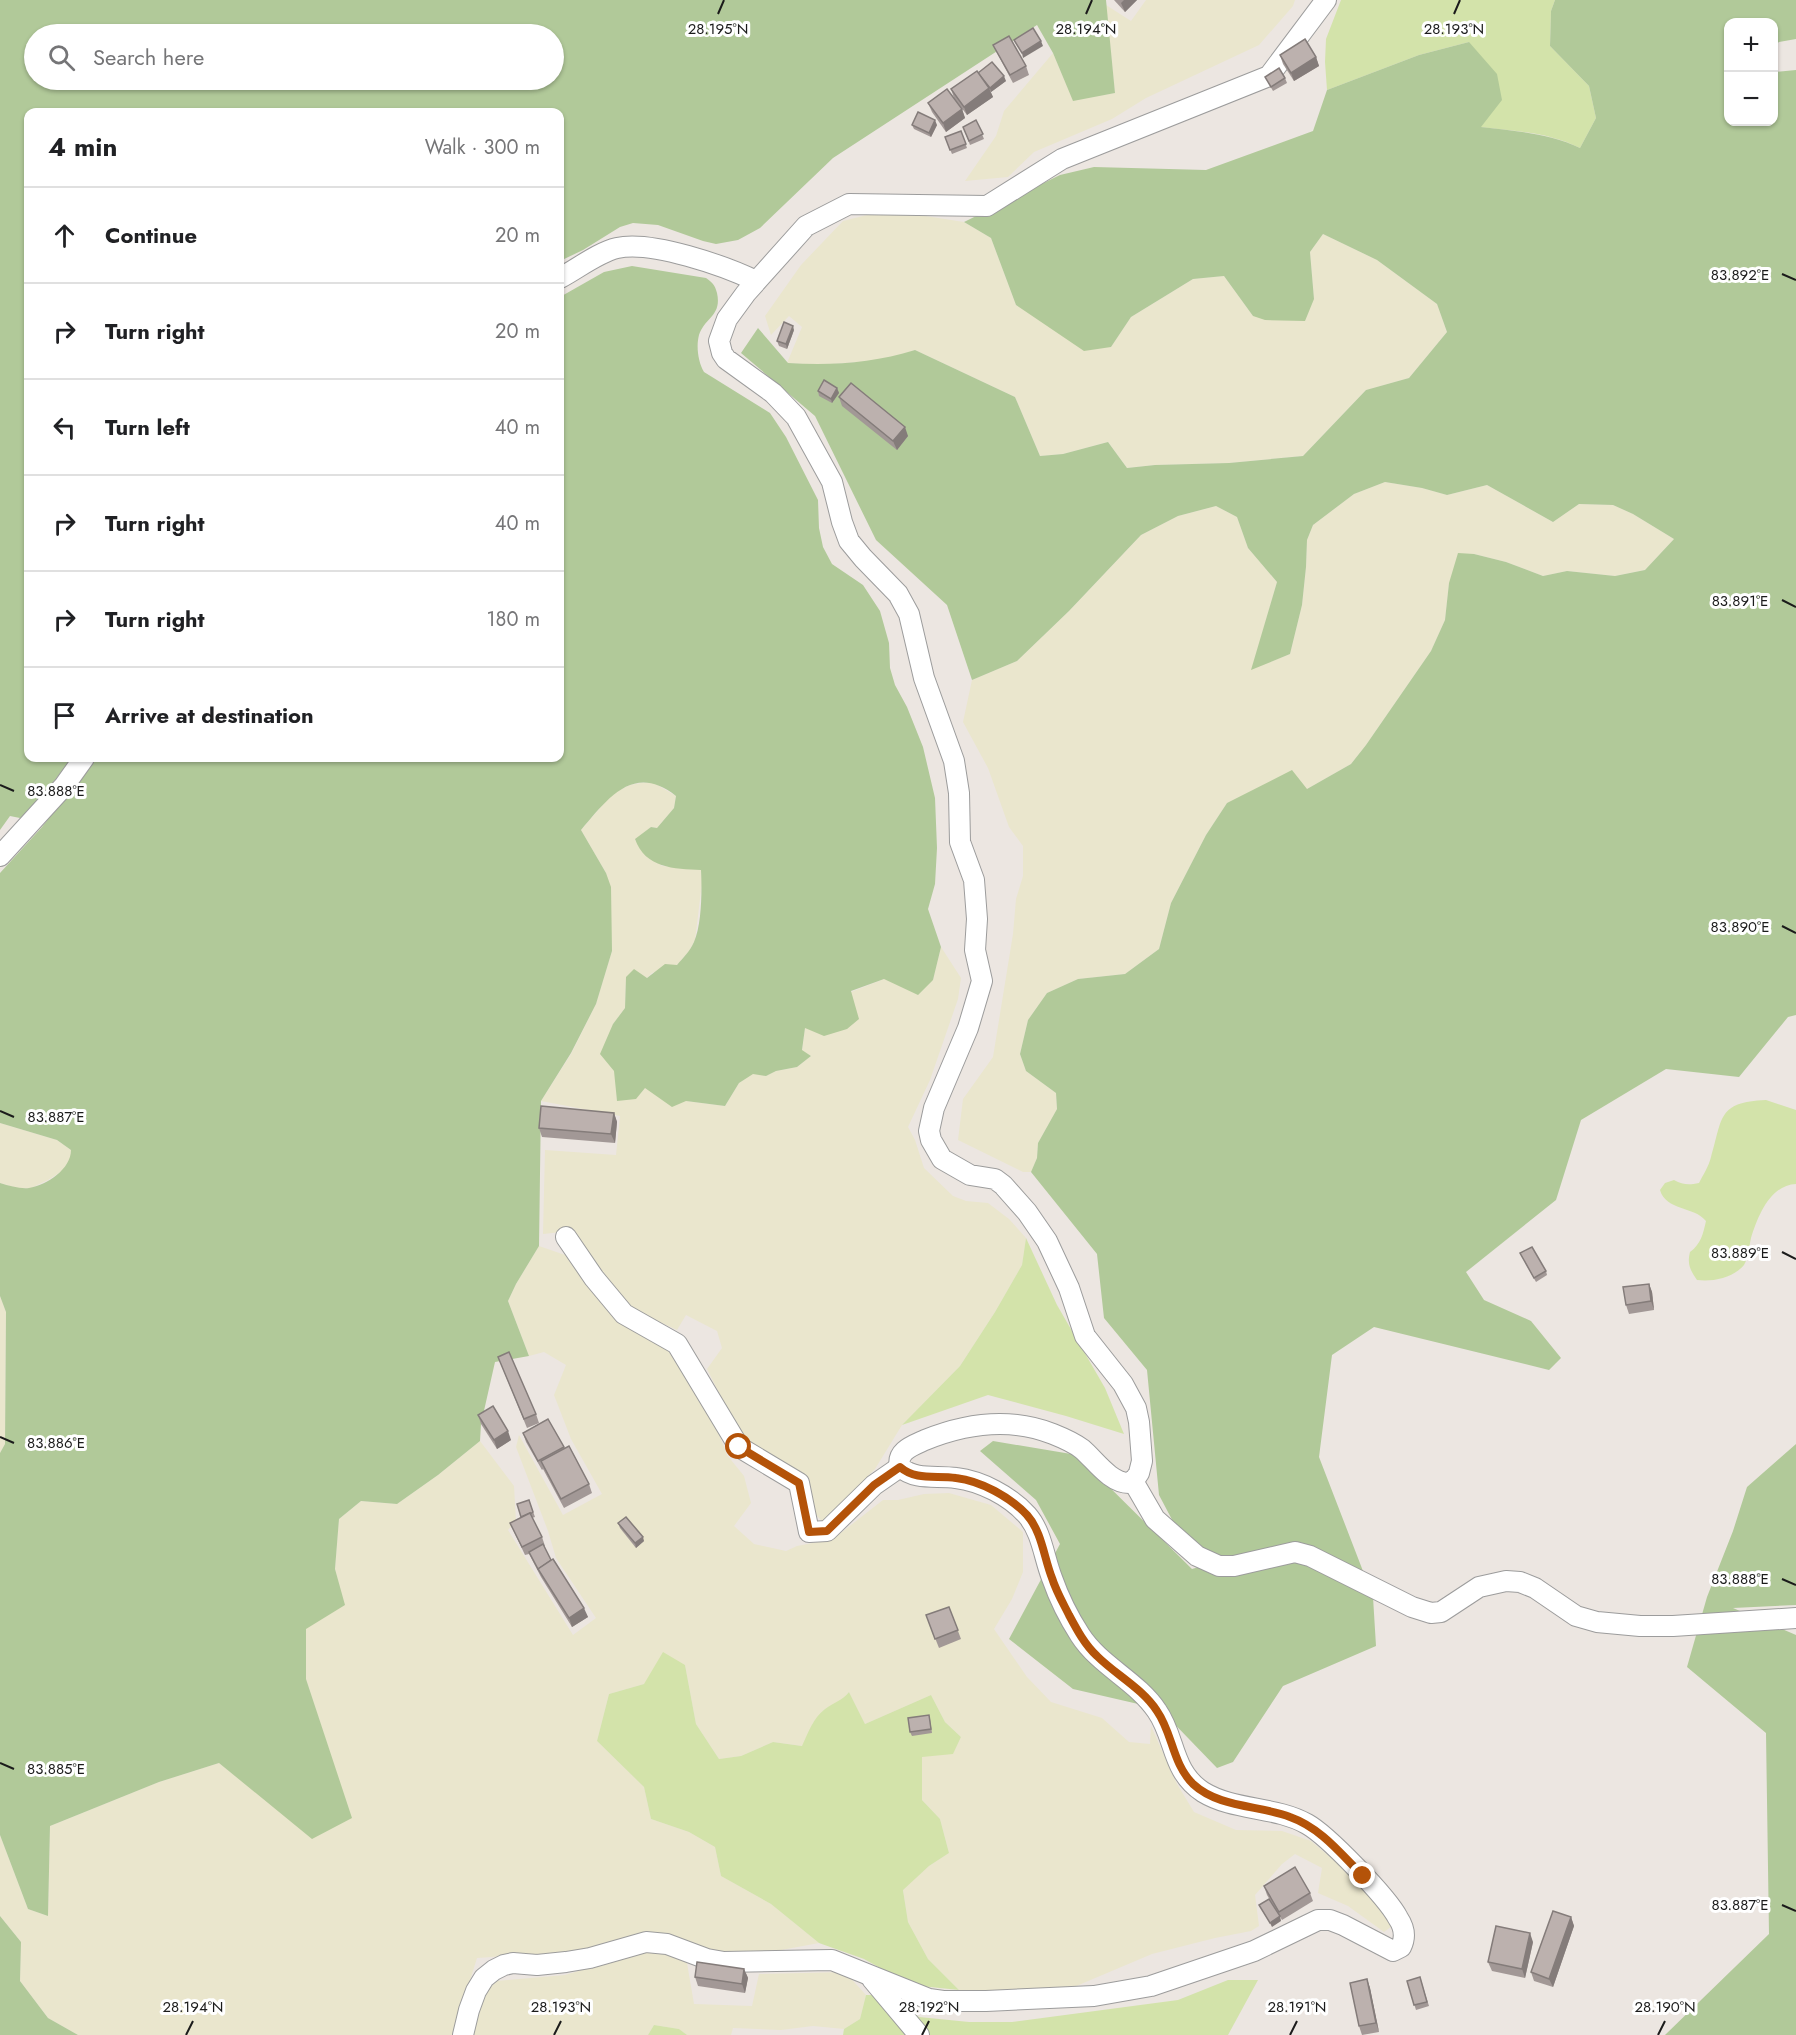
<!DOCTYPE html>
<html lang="en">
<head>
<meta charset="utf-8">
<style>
	:root { --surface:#fff; --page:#f6f6f6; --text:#202124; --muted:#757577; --line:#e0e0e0 }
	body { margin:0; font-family:Jost,sans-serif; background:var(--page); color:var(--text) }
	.controls { position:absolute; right:18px; top:18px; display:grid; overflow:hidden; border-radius:12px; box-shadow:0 2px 4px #0004 }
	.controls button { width:54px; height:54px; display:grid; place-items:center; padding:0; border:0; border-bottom:2px solid var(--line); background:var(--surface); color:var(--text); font:30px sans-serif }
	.stop { position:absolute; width:18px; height:18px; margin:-14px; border:4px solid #b45309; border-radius:50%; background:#fff }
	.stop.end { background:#b45309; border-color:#fff; box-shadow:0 2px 6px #0008 }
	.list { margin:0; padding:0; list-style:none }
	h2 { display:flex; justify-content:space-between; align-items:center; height:78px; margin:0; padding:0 24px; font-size:26px }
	h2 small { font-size:20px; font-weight:400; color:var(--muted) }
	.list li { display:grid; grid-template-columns:39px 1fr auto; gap:18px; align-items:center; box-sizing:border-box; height:96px; padding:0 24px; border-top:2px solid var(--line) }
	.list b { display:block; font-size:22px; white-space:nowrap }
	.list em { font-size:20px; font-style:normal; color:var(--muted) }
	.icon { flex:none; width:33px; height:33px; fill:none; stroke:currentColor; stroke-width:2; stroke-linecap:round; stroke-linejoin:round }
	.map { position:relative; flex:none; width:1796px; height:2035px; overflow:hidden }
	.search { position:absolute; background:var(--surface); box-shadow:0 2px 4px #0004; left:24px; top:24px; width:540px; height:66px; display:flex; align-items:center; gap:15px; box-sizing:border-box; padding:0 21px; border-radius:33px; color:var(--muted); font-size:22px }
	.panel { position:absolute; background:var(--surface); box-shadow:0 2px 4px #0004; left:24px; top:108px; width:540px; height:654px; border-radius:12px }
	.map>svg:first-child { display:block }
</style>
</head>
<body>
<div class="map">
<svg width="1796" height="2035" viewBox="0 0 1796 2035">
	<rect width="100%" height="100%" fill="#ece6e1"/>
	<!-- farmland -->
	<g fill="#eae6cd">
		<polygon points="1146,0 1295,0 1293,6 1259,45 1146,98 1112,119 1034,152 1008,177 965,181 996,136 1004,111 1053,53 1073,100 1115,93 1106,5 1131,21"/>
		<polygon points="887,210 964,222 991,238 1016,305 1111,347 1131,317 1193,279 1224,276 1253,316 1314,299 1310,252 1323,234 1377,260 1437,304 1447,332 1409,378 1366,390 1303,456 1229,463 1155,465 1127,468 1108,442 1063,454 1040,456 1015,397 915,350 885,360 820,365 787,363 802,327 789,316 771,335 765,316 801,265 843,221"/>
		<polygon points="1385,482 1422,488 1447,495 1487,485 1553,522 1579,504 1613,505 1633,514 1674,539 1645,570 1615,576 1567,571 1543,576 1506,562 1474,554 1449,583 1445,620 1431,651 1366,745 1351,764 1307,789 1227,803 1206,835 1171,903 1159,949 1125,974 1078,979 1047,993 1028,1020 1020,1054 1026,1071 1056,1093 1057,1109 1038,1143 1037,1158 1031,1172 1023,1172 958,1140 963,1099 993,1057 1013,934 1016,899 1023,876 1023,846 1009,827 988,768 963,722 972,680 1017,661 1069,611 1141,535 1178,516 1216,506 1237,517 1248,548 1277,582 1252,669 1290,654 1302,605 1306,567 1307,540 1313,525 1354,494"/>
		<polygon points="641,783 654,783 676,796 674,808 657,828 651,827 635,840 662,866 701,869 702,883 695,940 689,951 677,965 652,973 647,978 626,977 625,1008 613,1024 617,1101 645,1088 686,1101 725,1106 739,1083 753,1073 766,1076 776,1071 797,1067 811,1056 802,1051 805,1027 851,992 884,979 933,980 941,947 961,978 958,999 930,1080 908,1127 915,1140 924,1168 953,1196 966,1201 988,1203 1009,1219 1026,1238 1022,1265 995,1312 960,1366 902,1425 875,1469 823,1522 812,1511 805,1480 789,1466 743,1441 707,1369 722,1348 717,1331 686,1315 677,1330 632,1309 571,1231 543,1234 545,1150 616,1155 620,1116 541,1101 571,1054 596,1004 612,951 606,873 581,830 612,794 630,785"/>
		<polygon points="0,1123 57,1140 71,1150 71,1158 62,1171 48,1180 31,1188 17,1188 0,1183"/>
		<polygon points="539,1246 568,1256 667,1349 715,1424 727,1455 744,1476 751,1503 734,1526 754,1544 786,1551 797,1546 833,1539 883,1500 898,1500 924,1494 949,1493 991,1505 1023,1532 1023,1572 1012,1599 994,1629 1027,1677 1051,1702 1102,1718 1129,1742 1150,1744 1151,1726 1177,1784 1194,1812 1236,1830 1282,1831 1311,1841 1362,1884 1392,1926 1384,1932 1348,1906 1318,1893 1322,1868 1295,1854 1282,1864 1255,1895 1259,1926 1251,1931 1215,1938 1152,1954 1074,1987 991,1995 959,1990 928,1959 908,1922 903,1889 929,1866 949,1853 940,1819 922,1800 922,1756 953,1753 961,1737 945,1722 931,1695 865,1724 849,1692 842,1700 825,1709 813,1723 803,1746 773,1742 741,1756 719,1759 696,1724 685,1665 644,1684 609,1694 597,1741 644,1787 651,1819 689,1832 715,1847 721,1876 771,1904 819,1943 765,1953 714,1953 670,1934 640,1935 607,1946 541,1957 519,1955 477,1958 453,2035 78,2035 48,2018 20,1981 21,1942 0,1916 0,1835 28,1909 48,1916 50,1826 159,1782 219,1763 258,1794 351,1818 306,1679 306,1628 344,1605 335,1569 339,1519 361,1501 397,1504 438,1475 480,1441 514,1486 516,1521 508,1530 573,1635 596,1618 556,1558 548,1531 516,1447 519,1435 563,1515 602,1494 571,1439 554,1395 566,1365 544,1352 529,1356 508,1301 516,1284"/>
		<polygon points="0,1296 6,1312 5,1444 0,1453"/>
		<polygon points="667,1950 687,1963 694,2004 752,2006 759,1974 845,1972 866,1995 860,2019 844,2029 813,2026 781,2030 733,2028 731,2035 687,2035 679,2029 654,2025 648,2035 472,2035 479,1997 497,1981 565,1975 639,1953"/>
	</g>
	<!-- grass -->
	<g fill="#d3e3aa">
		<path d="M1341,0h214l-4,11 -1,35 39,40 7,32 -16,30c-31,-16 -66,-17 -100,-21l-11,-85 -50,13 -92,35 -2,-28 1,-23z"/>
		<path d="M1766,1100l30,10v74c-26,1 -38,32 -45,54 -2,8 -2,19 -7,27 -11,13 -31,17 -47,15 -7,-10 -10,-16 -7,-28 11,-8 13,-18 16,-31 -12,-15 -40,-10 -46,-31l5,-7 9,-3c9,5 15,5 25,3 4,-8 10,-17 12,-26 12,-39 6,-55 55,-57z"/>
		<polygon points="1026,1238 1057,1305 1105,1388 1124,1434 1066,1416 988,1395 902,1425 960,1366 995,1312 1022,1265"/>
		<path d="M663,1652l22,13 11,59 23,35 22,-3 32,-14 29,4c6,-13 11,-28 23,-37 9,-7 17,-8 24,-17l16,32 66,-29 14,27 16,15 -8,17 -31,3v43l18,19 9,34 -20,13 -26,24 5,32 20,37 31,31 -48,-5 -47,-26 -45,-16 -48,-39 -50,-28 -6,-29 -26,-15 -38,-13 -7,-32 -47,-46 12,-47 35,-10z"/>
		<polygon points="1228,1980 1258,1980 1228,2035 843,2035 844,2029 860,2019 866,1995 890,1995 919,2017 969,2022 1012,2022 1178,2000"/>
		<polygon points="654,2025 679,2029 687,2035 648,2035"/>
	</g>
	<!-- forest -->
	<g fill="#b1c999" fill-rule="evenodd">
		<path d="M0,0h1106l9,93 -42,8 -20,-48 -16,-28 -204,133 -73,70 -22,12 -22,4 -13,-3 -45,-16 -25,-2 -13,4 -37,23 -23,11v-149h-532v646h44l-43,55 -9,5 -10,-2 -10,14zM34,34h520v46h-520z"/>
		<path d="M1555,0h241v39l-17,3 -5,4v-24h-46v100h46v-50l22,-2v945l-8,2 -49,60 -73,-8 -85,51 -25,80 -90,72 18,28 47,21 30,37 -12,12 -175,-43 -42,28 -13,102 54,140 3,49 -93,40 -50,76 -16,6 -57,-59 -87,-20 -64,-50 51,-95 -24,-44 -56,-49 13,-10 84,14 115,114 24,-7 -38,-31 -19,-36 -12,-125 -43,-52 -7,-64 -66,-82 6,-14 1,-15 19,-34 -1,-16 -30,-22 -6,-17 8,-34 19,-27 31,-14 47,-5 34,-25 12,-46 35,-68 21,-32 65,-33 15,19 44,-25 15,-19 65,-94 14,-31 4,-37 9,-30 16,1 32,8 37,14 24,-5 48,5 30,-6 29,-31 -41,-25 -20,-9 -34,-1 -26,18 -66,-37 -40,10 -25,-7 -37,-6 -31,12 -41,31 -6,15 -1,27 -4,38 -12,49 -39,16 26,-88 -29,-34 -11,-31 -21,-11 -38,10 -37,19 -72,76 -52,50 -45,19 -25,-75 -71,-65 -61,-124 -74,-63 17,-25 30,35c43,3 85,0 127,-13l100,47 25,59 23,-2 45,-12 19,26 28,-3 74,-2 74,-7 63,-66 43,-12 38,-46 -10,-28 -60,-44 -54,-26 -13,18 4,47 -9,22 -40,-1 -12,-4 -29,-40 -31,3 -62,38 -20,30 -27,4 -68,-46 -25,-67 -27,-16 96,-47 34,-8 112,3 107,-39 14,-41 92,-35 50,-13 28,32 5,26 -21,27c33,4 68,6 99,21l16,-30 -7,-32 -39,-40 1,-35z"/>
		<path d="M632,266l74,12c6,4 9,7 11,15 5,23 -12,24 -18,42 -3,11 -1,27 5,37l66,41 16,24 32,63 1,28 4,19 9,17 31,21 17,26 9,32 1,25 5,17 12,22 16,40 12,51 2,50 -2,36 -7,25 13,38 -8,33 -15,15 -34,-16 -33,12 8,28 -12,10 -23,7 -19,-8 -3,22 9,6 -14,11 -21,4 -10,5 -13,-2 -14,9 -14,23 -39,-5 -14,6 -27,-19 -9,11 -19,2 -3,-30 -14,-17 13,-30 12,-16 1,-31 8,-8 13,9 18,-14 12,1c6,-7 13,-14 17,-23 8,-18 8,-53 7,-72 -27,-1 -56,-2 -66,-31l16,-12 6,1 17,-20 2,-12c-43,-34 -69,4 -95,34l25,43 5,14 1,64 -16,53 -25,49 -30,48 -2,145 -23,38 -8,17 21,55 -34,6 -14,62 -1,17 -42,34 -41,29 -36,-3 -22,18 -4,50 10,36 -39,24v50l46,139 -40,21 -93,-76 -60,19 -109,44 -2,90 -20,-7 -28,-74v-382l5,-9 1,-132 -6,-16v-113c10,3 20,6 29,5 18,-3 42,-19 42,-38l-14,-10 -57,-17v-250l42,-46 53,-69h465v-461l44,-25z"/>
		<polygon points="1796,1444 1796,1605 1733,1608 1796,1635 1796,2035 1665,2035 1769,1934 1766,1733 1687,1667 1707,1597 1733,1531 1747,1487"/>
		<polygon points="0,1916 21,1942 20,1981 48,2018 78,2035 0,2035"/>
	</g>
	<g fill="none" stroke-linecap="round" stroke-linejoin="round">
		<!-- minor casing -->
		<g stroke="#9c9c9c" stroke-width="22">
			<g id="minor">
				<path d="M560,278c17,-9 39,-26 57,-30 34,-8 108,18 139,33"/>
				<polyline points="0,856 64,786 84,758"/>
				<polyline points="566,1237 594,1278 624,1314 677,1344 739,1447 799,1483 809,1532 827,1531 874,1485 900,1467"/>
				<polyline points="1133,1481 1155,1519 1197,1556 1219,1566 1234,1566 1295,1552 1310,1556 1412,1607 1431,1613 1441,1612 1479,1587 1506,1581 1520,1582 1535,1588 1576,1616 1597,1622 1640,1626 1673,1626 1796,1618"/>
				<polyline points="872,1979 919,2035"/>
				<path d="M463,2035l6,-25 7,-19 8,-13 10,-8 10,-5 9,-2 24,2 29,-3 24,-4 56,-16 21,2 40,15 17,3 108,-2 97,39 14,2h43l108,-5 57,-10 103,-35 64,-31h12l13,5 50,26 8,-4c5,-10 3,-20 -3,-29 -11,-21 -71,-83 -91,-94 -32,-18 -73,-13 -104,-32 -32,-21 -27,-54 -46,-81 -20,-30 -57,-45 -77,-76 -11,-17 -21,-37 -28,-57 -8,-20 -10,-46 -25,-63 -17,-19 -46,-34 -71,-37 -20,-3 -40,3 -56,-11 -4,-16 12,-21 25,-27 42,-17 85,-23 128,-6 10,4 20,8 29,15 13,11 28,34 47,34l6,-4 4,-6 3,-12 -3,-39 -3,-14 -13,-24 -38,-48 -16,-48 -22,-47 -20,-29 -24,-27 -8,-6 -25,-4 -28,-16 -11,-19 -2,-9 5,-23 34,-80 14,-47 -7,-31 2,-31 -3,-39 -14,-38 -1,-49 -5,-32 -30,-83 -15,-64 -11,-20 -35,-36 -14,-17 -7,-19 -10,-40 -36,-65 -23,-24 -47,-34 -4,-6 -3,-12 8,-22 19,-26 60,-67 43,-22 138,2 75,-47 207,-83 57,-76"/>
			</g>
		</g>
		<!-- minor -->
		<use href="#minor" stroke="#fff" stroke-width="20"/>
	</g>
	<!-- wall -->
	<g fill="#a29896">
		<polygon points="1114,0 1137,0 1125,12"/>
		<polygon points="993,45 1026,66 1029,75 1013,83 997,53"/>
		<polygon points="1280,55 1316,57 1319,66 1294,81 1283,64"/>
		<polygon points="978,73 1006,81 991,92 990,91 993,97 967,115 954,98 951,89"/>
		<polygon points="1265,77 1285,78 1287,83 1273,91"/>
		<polygon points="928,103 962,109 965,118 946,132 932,112"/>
		<polygon points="976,120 984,139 970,145 963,127"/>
		<polygon points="912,125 937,125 931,137 914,129"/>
		<polygon points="961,131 967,148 952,154 945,137"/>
		<polygon points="794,330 787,349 779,346 777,341"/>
		<polygon points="837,388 839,393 832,403 819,396 818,391"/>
		<polygon points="839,397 908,436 897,450 842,406"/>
		<polygon points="614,1113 617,1122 615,1143 542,1137 539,1128"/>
		<polygon points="1520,1253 1546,1271 1547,1275 1536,1282"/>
		<polygon points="1649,1284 1652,1292 1654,1310 1629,1314 1626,1305"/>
		<polygon points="498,1357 536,1414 539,1423 527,1428"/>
		<polygon points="478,1415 511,1440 497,1449 481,1424"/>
		<polygon points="523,1433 564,1447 589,1484 592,1493 564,1508 543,1469 542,1470 526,1442"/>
		<polygon points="529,1500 535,1517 532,1518 542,1537 545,1546 544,1546 551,1560 588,1617 572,1627 541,1577 529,1554 525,1555 510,1523 521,1517"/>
		<polygon points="618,1523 644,1541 636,1548 620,1528"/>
		<polygon points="949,1607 961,1639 939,1648 926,1615"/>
		<polygon points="930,1719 932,1733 912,1736 910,1732"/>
		<polygon points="1264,1886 1310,1893 1313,1901 1282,1920 1267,1895"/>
		<polygon points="1571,1917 1574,1926 1553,1987 1534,1981 1531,1972"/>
		<polygon points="1533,1942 1525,1978 1492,1971 1488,1962"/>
		<polygon points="744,1969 748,1978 745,1993 698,1986 695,1977"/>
		<polygon points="1420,1977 1429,2006 1416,2010 1407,1981"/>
		<polygon points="1367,1979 1370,1988 1379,2032 1362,2035 1359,2026"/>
	</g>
	<!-- shaded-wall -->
	<g fill="#847c7a">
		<polygon points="1124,0 1137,0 1125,12 1121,3"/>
		<polygon points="1041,41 1043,46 1023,58 1022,53"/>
		<polygon points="1316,57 1319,66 1294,81 1291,73"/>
		<polygon points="1004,76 1006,81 991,92 990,88"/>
		<polygon points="989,88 993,97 967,115 964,107"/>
		<polygon points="962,109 965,118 946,132 943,123"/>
		<polygon points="935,120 937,125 931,137 929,133"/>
		<polygon points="793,326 794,330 787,349 786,344"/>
		<polygon points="837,388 839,393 832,403 831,399"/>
		<polygon points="905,427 908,436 897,450 893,441"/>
		<polygon points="614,1113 617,1122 615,1143 611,1134"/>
		<polygon points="1649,1284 1652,1292 1654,1310 1651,1301"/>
		<polygon points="508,1431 511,1440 497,1449 494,1440"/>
		<polygon points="643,1537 644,1541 636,1548 635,1543"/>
		<polygon points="584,1608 588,1617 572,1627 569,1618"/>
		<polygon points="1280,1916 1281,1921 1272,1927 1270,1923"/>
		<polygon points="1571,1917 1574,1926 1553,1987 1549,1979"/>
		<polygon points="1530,1933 1533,1942 1525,1978 1522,1969"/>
		<polygon points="744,1969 748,1978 745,1993 742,1984"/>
		<polygon points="1367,1979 1370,1988 1379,2032 1376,2023"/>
	</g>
	<!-- building -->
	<g fill="#bcb1ae" stroke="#847c7a" stroke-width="1.5">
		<polygon points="1033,28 1041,41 1022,53 1014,40"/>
		<polygon points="1009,36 1026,66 1010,75 993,45"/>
		<polygon points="1305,39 1316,57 1291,73 1280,55"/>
		<polygon points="992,62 1004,76 990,88 978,73"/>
		<polygon points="1279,68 1285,78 1271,87 1265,77"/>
		<polygon points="977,71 989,88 964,107 951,89"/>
		<polygon points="947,89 962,109 943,123 928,103"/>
		<polygon points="918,112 935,120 929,133 912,125"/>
		<polygon points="976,120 983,134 969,141 963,127"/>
		<polygon points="961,131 966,144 950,150 945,137"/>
		<polygon points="784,322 793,326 786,344 777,341"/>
		<polygon points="824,380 837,388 831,399 818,391"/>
		<polygon points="851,383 905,427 893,441 839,397"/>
		<polygon points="541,1106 614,1113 611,1134 539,1128"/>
		<polygon points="1532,1247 1546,1271 1534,1278 1520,1253"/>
		<polygon points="1649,1284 1651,1301 1626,1305 1623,1287"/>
		<polygon points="509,1352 536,1414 524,1419 498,1357"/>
		<polygon points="493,1406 508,1431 494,1440 478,1415"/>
		<polygon points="548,1419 564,1447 538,1461 523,1433"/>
		<polygon points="569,1446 589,1484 561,1499 541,1461"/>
		<polygon points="529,1500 533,1512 530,1514 530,1513 521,1517 517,1504"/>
		<polygon points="530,1513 542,1537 522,1547 510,1523"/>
		<polygon points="626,1517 643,1537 635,1543 618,1523"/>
		<polygon points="543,1544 551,1560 538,1569 529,1552"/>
		<polygon points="553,1559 584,1608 569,1618 538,1569"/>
		<polygon points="949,1607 958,1630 935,1639 926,1615"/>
		<polygon points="929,1715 931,1729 910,1732 908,1718"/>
		<polygon points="1295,1867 1310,1893 1279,1912 1264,1886"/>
		<polygon points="1269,1899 1280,1916 1270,1923 1259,1905"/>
		<polygon points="1553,1911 1571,1917 1549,1979 1531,1972"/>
		<polygon points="1496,1926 1530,1933 1522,1969 1488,1962"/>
		<polygon points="697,1962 744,1969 742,1984 695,1977"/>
		<polygon points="1420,1977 1427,2002 1414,2005 1407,1981"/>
		<polygon points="1367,1979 1376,2023 1359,2026 1350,1983"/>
	</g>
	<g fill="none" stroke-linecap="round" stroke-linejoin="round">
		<!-- route -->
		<path stroke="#b45309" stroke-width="8" d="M739,1447l60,36 10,49 18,-1 47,-46 26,-18c16,14 36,8 56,11 25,3 54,19 71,37 15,17 17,43 25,63 4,13 11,25 17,37 8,15 16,30 28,41 19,19 45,32 60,55 16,23 15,52 36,73 26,24 66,21 97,33 31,11 51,37 73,59"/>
	</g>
	<!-- ticks -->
	<path fill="none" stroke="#1b1b1b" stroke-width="2" d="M718,14l6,-14M1086,14l6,-14M1454,14l6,-14M1782,274l14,6M1782,600l14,7M0,785l14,6M1782,926l14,7M0,1111l14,6M1782,1252l14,7M0,1437l14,6M1782,1579l14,6M0,1763l14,6M1782,1905l14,6M186,2035l7,-14M554,2035l7,-14M922,2035l7,-14M1290,2035l7,-14M1658,2035l7,-14"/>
	<g font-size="15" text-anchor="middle" fill="#1b1b1b" stroke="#fff" stroke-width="6" stroke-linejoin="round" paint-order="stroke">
		<text x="718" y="34">28.195°N</text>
		<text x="1086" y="34">28.194°N</text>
		<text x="1454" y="34">28.193°N</text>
		<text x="1740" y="280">83.892°E</text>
		<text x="1740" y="606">83.891°E</text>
		<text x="56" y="796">83.888°E</text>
		<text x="1740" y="932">83.890°E</text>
		<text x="56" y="1122">83.887°E</text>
		<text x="1740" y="1258">83.889°E</text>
		<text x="56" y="1448">83.886°E</text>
		<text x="1740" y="1584">83.888°E</text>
		<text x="56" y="1774">83.885°E</text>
		<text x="1740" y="1910">83.887°E</text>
		<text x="193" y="2012">28.194°N</text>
		<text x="561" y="2012">28.193°N</text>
		<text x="929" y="2012">28.192°N</text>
		<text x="1297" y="2012">28.191°N</text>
		<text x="1665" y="2012">28.190°N</text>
	</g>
</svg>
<div class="controls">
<button>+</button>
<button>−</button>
</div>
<div class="stop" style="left:739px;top:1447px"></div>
<div class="stop end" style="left:1363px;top:1876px"></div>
<div class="search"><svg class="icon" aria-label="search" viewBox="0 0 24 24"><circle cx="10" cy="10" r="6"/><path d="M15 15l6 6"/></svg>Search here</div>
<section class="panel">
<h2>4 min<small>Walk · 300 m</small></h2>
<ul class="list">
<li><svg class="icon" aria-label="ahead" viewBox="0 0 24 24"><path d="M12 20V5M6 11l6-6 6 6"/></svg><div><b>Continue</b></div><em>20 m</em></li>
<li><svg class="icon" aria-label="right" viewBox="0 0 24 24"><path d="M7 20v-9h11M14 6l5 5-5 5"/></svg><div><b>Turn right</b></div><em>20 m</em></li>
<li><svg class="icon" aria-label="left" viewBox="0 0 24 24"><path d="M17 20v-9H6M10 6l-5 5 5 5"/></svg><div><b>Turn left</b></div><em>40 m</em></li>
<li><svg class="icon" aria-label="right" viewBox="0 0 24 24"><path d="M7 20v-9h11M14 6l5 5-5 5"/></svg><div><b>Turn right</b></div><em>40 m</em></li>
<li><svg class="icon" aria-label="right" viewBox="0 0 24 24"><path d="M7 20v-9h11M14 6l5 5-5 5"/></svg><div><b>Turn right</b></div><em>180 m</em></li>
<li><svg class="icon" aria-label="arrive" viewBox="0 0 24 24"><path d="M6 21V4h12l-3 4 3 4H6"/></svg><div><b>Arrive at destination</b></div></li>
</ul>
</section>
</div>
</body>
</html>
